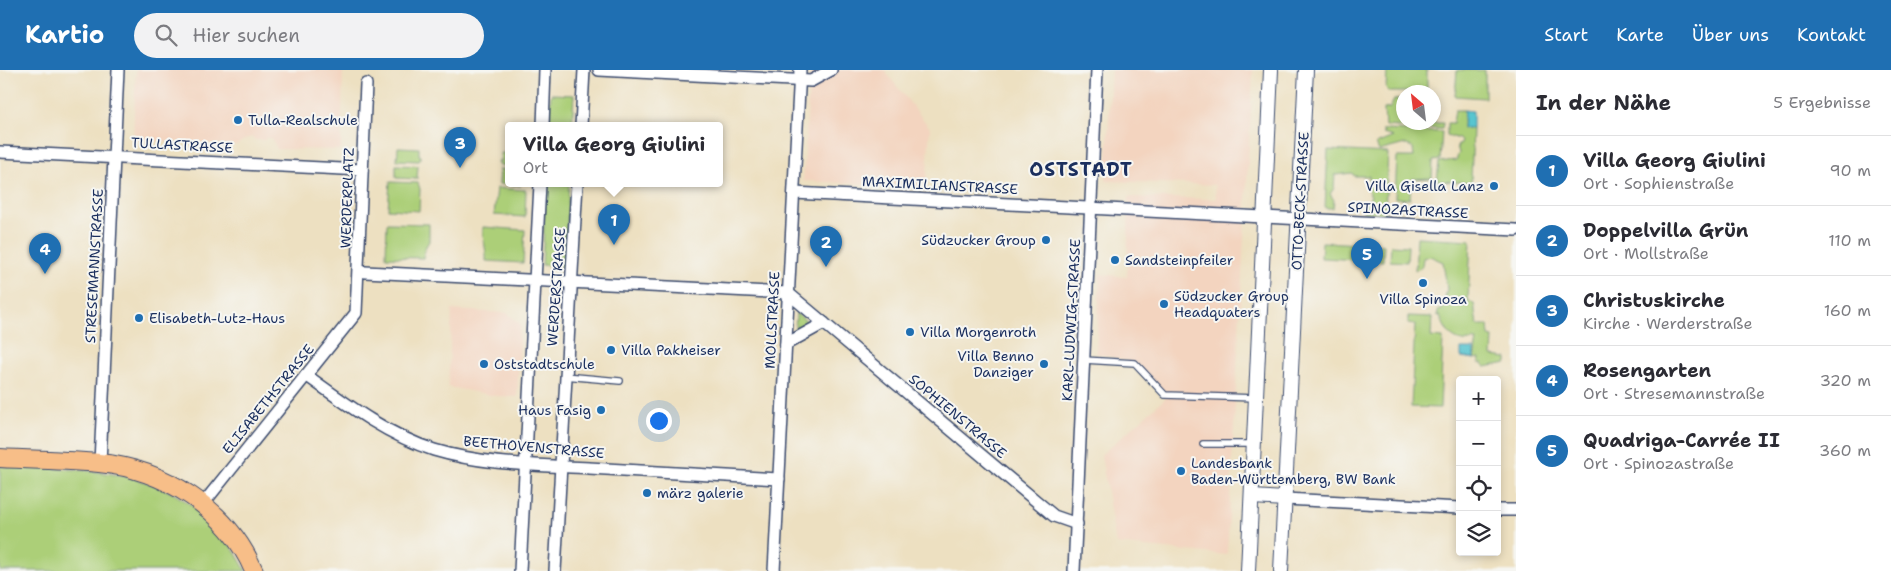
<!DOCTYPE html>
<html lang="de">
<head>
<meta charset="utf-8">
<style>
	:root { --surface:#fff; --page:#f2f2f3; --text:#2b2b33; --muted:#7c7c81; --line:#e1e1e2; --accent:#1f6fb2 }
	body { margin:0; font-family:"Shantell Sans",sans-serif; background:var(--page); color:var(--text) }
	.controls { position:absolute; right:15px; bottom:15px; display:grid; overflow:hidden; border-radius:5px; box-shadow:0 2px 8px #0003 }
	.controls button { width:45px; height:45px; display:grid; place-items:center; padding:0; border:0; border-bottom:1px solid var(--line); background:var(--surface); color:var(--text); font:25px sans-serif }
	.compass { position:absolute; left:1396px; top:15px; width:45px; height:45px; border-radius:50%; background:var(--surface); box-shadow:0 2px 8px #0003; rotate:332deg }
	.you { position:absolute; left:658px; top:350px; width:18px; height:18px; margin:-12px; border:4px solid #fff; border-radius:50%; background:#1a73e8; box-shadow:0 0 0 8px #1a73e833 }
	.badge { display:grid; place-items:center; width:32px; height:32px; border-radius:50%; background:var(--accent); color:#fff; font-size:16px; font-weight:700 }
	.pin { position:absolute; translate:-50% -41px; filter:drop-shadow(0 1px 2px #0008) }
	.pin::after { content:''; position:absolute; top:26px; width:18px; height:15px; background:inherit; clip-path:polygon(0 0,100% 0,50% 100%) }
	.popup { position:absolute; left:505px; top:52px; width:218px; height:65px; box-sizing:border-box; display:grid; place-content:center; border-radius:5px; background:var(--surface); filter:drop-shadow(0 1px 4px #0005); font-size:16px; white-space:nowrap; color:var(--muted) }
	.popup b { font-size:19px; color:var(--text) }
	.popup::after { content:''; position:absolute; left:50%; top:100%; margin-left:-10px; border:10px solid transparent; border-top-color:var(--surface) }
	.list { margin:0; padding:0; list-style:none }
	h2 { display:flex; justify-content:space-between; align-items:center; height:65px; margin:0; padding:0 20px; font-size:21px }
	h2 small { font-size:16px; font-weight:400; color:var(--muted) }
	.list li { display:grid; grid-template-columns:32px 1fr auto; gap:15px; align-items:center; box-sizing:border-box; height:70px; padding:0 20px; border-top:1px solid var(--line) }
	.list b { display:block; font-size:19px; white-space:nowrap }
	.list p { margin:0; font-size:16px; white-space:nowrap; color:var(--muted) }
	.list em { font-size:16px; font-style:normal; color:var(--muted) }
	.icon { flex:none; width:28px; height:28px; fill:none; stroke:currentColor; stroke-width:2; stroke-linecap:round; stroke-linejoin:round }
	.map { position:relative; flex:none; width:1516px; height:501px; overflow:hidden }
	header { display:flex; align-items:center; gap:30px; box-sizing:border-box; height:70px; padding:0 25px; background:var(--accent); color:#fff }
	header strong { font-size:24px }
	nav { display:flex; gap:28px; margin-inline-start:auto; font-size:18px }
	.search { width:350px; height:45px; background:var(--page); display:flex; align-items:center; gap:12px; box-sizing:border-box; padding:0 18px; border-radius:28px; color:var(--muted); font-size:19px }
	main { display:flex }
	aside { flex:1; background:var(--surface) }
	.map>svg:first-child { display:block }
</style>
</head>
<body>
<header>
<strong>Kartio</strong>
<div class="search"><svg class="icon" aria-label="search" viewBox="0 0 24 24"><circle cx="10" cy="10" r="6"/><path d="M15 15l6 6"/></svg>Hier suchen</div>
<nav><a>Start</a><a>Karte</a><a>Über uns</a><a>Kontakt</a></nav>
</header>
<main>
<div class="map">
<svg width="1516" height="501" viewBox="0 0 1516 501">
	<rect width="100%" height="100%" fill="#f6f6f2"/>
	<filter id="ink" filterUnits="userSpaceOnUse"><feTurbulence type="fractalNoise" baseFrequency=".02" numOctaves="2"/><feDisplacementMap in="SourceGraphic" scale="10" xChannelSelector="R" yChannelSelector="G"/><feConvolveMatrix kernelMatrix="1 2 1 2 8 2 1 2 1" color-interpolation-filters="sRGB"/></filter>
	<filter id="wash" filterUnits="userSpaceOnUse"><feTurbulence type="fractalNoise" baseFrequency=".0096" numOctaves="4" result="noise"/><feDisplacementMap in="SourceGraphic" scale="20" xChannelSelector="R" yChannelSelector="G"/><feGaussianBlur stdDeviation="1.12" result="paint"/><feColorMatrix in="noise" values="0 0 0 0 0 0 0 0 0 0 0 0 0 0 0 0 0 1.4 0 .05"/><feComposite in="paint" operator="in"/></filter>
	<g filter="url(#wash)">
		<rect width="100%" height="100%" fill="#ede0c1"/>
		<!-- built -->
		<g fill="#f3d4bf">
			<polygon points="136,0 343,0 341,80 277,79 272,69 266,67 265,70 255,70 253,67 248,68 236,75 133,70"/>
			<polygon points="810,0 884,0 930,58 926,117 803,111"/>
			<polygon points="1111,0 1253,0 1227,485 1116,474 1101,385 1169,325 1135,293 1096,283 1100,204 1127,207 1129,127 1216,129 1215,115 1106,111"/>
			<polygon points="452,240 507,243 521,255 519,268 520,270 517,327 496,326 448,317"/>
		</g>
		<!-- green -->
		<g fill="#accf78" stroke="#647f6b">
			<polygon points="1387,0 1427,0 1427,22 1389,22 1386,19"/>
			<polygon points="1457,0 1485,0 1485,28 1455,26"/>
			<polygon points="551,24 574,25 572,56 549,56"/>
			<polygon points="1403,29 1404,52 1415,53 1414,58 1385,56 1384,39 1390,38 1394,30"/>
			<polygon points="1455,40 1464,40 1463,58 1473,58 1471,113 1437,111 1439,92 1456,90 1459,83 1457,76 1462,73 1459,69 1447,65 1447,53 1453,53"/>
			<polygon points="1423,53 1443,53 1442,59 1418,58"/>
			<polygon points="1383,60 1442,62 1440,90 1433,91 1432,108 1411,109 1410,129 1395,128 1397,87 1414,87 1413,78 1405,74 1379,81 1376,74 1393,67 1383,64"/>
			<polygon points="398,77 419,78 419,85 421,86 419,91 397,90"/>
			<polygon points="1328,80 1388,83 1385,143 1363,142 1364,131 1368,131 1371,126 1368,120 1369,106 1354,106 1352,103 1335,105 1334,118 1330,124 1334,130 1333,138 1325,138"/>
			<polygon points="501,83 509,83 509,96 500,95 498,91 500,91"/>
			<polygon points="396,95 418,96 417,109 396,108"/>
			<polygon points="500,99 509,100 509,114 521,116 499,114"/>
			<polygon points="390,112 418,113 420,119 419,141 388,139"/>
			<polygon points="546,114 569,114 565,197 542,195"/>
			<polygon points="497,118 526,120 525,147 494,145"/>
			<polygon points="387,153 429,154 429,171 425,178 423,188 386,187"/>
			<path d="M483,157l42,3 -2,33 -37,-2c1,-12 -4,-22 -3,-34z"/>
			<path d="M1417,167l54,3 -3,60 6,4 3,21h11l1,11 4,1 -1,19 15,2v5l-22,4 -3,-4h-3l1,-5 -6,1 3,-19c-22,5 -30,-5 -37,-24l-3,-1 2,-5h3l5,-21 -4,-27 -13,-6 -7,2 -1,8 -7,5z"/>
			<polygon points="1322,172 1384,175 1383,191 1321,188"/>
			<polygon points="1391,175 1408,176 1407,192 1390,191"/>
			<polygon points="796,243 809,253 795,260"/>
			<polygon points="1408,246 1432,247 1431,267 1443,268 1440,338 1411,337 1415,255 1408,254"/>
			<path d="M0,396c104,5 190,-1 246,105h-246z"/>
		</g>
		<!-- water -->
		<g fill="#58c5cf" stroke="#3a7a96">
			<polygon points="1464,40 1473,41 1473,58 1463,58"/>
			<polygon points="1461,279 1474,279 1474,289 1461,287"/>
		</g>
	</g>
	<g filter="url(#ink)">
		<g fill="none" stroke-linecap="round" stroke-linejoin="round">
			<!-- service casing -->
			<g stroke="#3a4a6d" stroke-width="8">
				<g id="service">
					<polyline points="1084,290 1135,293 1165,325 1256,328"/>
					<polyline points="565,306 620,311"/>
					<polyline points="1203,374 1253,374"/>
				</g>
			</g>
			<!-- minor casing -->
			<g stroke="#3a4a6d" stroke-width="14">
				<g id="minor">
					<polyline points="599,0 811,11 831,0"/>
					<polyline points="543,56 545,0"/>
					<polyline points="581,56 584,0"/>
					<polyline points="0,82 362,100"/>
					<polyline points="794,123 1516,160"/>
					<polyline points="365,202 788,223 1054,446 1077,454"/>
					<polyline points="786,274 824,253"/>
					<path d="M306,305c40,29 81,60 128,75 50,15 104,15 155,18 63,4 127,7 190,11"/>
					<polyline points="100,393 118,0"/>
					<polyline points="1285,429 1460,438"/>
					<polyline points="203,434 356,243 366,14"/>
					<polyline points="1497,440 1516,440"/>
					<polyline points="520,501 540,114"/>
					<polyline points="555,501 577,114"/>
					<polyline points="774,501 800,0"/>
					<polyline points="1074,501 1097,0"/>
				</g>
			</g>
			<!-- tertiary casing -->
			<g stroke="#3a4a6d" stroke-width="16">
				<g id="tertiary">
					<polyline points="1252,427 1285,429"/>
					<polyline points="1248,501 1271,0"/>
					<polyline points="1281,501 1306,0"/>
				</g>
			</g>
			<!-- primary casing -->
			<g stroke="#3a4a6d" stroke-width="20">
				<path id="primary" d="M0,388c33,2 66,2 99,5 65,6 129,46 155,108"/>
			</g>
			<!-- service -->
			<use href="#service" stroke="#fff" stroke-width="5.5"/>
			<!-- minor -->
			<use href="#minor" stroke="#fff" stroke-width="11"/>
			<!-- tertiary -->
			<use href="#tertiary" stroke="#fff" stroke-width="14"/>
			<!-- primary -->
			<use href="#primary" stroke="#f7be88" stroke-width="18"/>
		</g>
	</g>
	<!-- markers -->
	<g fill="#1f6fb2" stroke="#f6f6f2" stroke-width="2">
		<circle cx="238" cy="50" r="5"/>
		<circle cx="1494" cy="116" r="5"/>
		<circle cx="1046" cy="170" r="5"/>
		<circle cx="1115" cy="190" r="5"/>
		<circle cx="1423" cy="213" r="5"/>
		<circle cx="1164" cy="234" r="5"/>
		<circle cx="139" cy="248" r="5"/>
		<circle cx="910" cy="262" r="5"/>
		<circle cx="611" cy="280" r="5"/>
		<circle cx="484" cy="294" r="5"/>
		<circle cx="1044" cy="294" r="5"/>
		<circle cx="601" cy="340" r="5"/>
		<circle cx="1181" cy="401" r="5"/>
		<circle cx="647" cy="423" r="5"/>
	</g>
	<g text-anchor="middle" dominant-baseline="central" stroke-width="4" stroke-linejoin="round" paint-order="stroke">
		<!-- poi labels -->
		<g font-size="14" fill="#1b2f5e" stroke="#f6f6f2" text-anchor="start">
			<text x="248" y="50">Tulla-Realschule</text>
			<text x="1484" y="116" text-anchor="end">Villa Gisella Lanz</text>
			<text x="1036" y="170" text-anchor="end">Südzucker Group</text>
			<text x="1125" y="190">Sandsteinpfeiler</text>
			<text x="1174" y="226">Südzucker Group<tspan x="1174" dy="16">Headquaters</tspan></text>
			<text x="1423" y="229" text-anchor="middle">Villa Spinoza</text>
			<text x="149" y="248">Elisabeth-Lutz-Haus</text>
			<text x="920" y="262">Villa Morgenroth</text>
			<text x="621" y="280">Villa Pakheiser</text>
			<text x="1034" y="286" text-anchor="end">Villa Benno<tspan x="1034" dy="16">Danziger</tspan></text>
			<text x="494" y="294">Oststadtschule</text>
			<text x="591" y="340" text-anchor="end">Haus Fasig</text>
			<text x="1191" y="393">Landesbank<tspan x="1191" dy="16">Baden-Württemberg, BW Bank</tspan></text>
			<text x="657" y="423">märz galerie</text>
		</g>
		<!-- street labels -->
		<g font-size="14" fill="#1b2f5e" stroke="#f6f6f2">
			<text transform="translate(182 75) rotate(3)">TULLASTRASSE</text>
			<text transform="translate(940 115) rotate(3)">MAXIMILIANSTRASSE</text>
			<text transform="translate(347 128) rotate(-88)">WERDERPLATZ</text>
			<text transform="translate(1300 131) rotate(-87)">OTTO-BECK-STRASSE</text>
			<text transform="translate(1408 140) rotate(3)">SPINOZASTRASSE</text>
			<text transform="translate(94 196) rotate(-87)">STRESEMANNSTRASSE</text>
			<text transform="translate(556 217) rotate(-86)">WERDERSTRASSE</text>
			<text transform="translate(772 250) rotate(-87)">MOLLSTRASSE</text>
			<text transform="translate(1071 250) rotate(-87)">KARL-LUDWIG-STRASSE</text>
			<text transform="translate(268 329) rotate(-51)">ELISABETHSTRASSE</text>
			<text transform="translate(958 346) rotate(40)">SOPHIENSTRASSE</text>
			<text transform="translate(534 377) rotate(5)">BEETHOVENSTRASSE</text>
		</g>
		<!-- district labels -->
		<g font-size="19" font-weight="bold" letter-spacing="1" fill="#1b2f5e" stroke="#f6f6f2">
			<text x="1081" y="99">OSTSTADT</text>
		</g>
	</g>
</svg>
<div class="controls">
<button>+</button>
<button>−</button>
<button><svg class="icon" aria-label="locate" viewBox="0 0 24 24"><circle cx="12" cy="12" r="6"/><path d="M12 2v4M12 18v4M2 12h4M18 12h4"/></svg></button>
<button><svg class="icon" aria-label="layers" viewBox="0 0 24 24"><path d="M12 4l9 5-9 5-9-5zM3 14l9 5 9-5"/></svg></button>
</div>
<svg class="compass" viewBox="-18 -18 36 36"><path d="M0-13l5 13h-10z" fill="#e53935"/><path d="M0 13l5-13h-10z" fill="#7c7c81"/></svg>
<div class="you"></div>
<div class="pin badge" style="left:614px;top:175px">1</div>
<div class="popup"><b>Villa Georg Giulini</b>Ort</div>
<div class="pin badge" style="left:826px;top:197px">2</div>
<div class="pin badge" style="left:460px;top:98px">3</div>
<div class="pin badge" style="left:45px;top:204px">4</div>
<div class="pin badge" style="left:1367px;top:209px">5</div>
</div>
<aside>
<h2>In der Nähe<small>5 Ergebnisse</small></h2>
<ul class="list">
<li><span class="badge">1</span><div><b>Villa Georg Giulini</b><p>Ort · Sophienstraße</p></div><em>90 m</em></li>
<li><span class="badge">2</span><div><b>Doppelvilla Grün</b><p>Ort · Mollstraße</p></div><em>110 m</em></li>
<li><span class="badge">3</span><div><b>Christuskirche</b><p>Kirche · Werderstraße</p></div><em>160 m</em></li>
<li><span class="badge">4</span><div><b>Rosengarten</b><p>Ort · Stresemannstraße</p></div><em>320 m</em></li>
<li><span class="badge">5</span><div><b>Quadriga-Carrée II</b><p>Ort · Spinozastraße</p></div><em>360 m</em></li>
</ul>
</aside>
</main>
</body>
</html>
